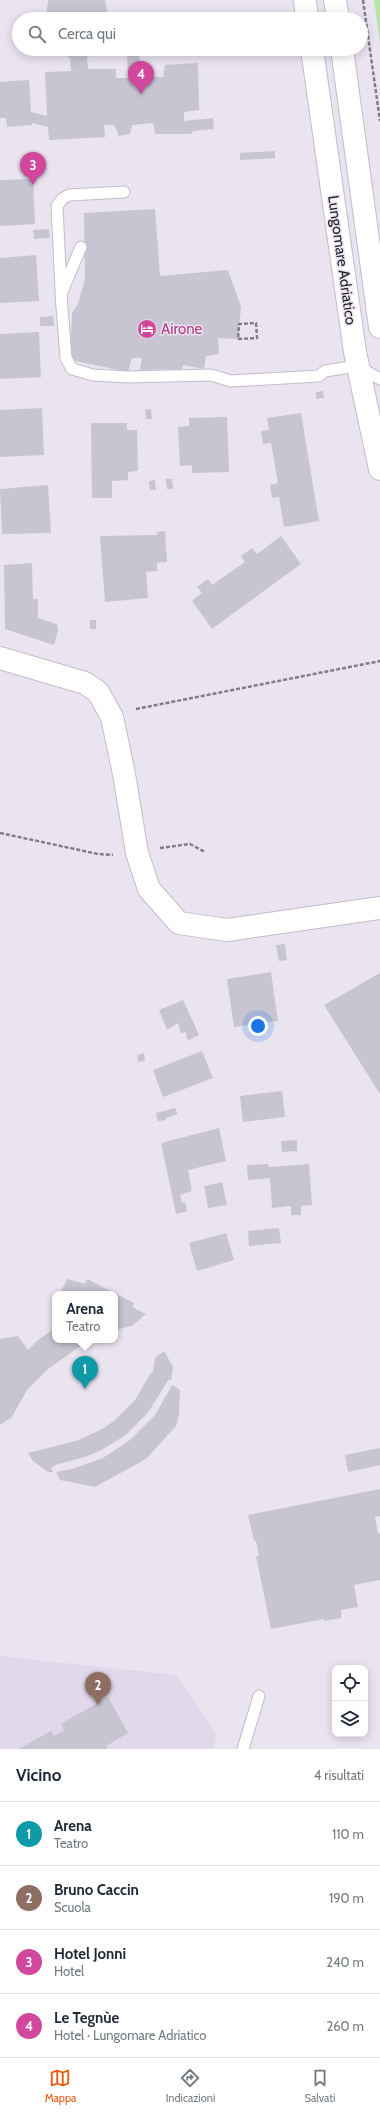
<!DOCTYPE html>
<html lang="it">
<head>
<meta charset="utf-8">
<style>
	:root { --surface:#fff; --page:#f2f2f3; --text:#1f2937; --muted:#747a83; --line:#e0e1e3; --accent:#ea580c }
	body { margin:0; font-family:Cabin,sans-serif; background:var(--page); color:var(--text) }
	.controls { position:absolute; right:12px; bottom:12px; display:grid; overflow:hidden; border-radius:8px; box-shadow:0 2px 10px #0003 }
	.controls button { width:36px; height:36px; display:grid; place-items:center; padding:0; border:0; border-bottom:1px solid var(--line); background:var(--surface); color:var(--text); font:20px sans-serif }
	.you { position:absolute; left:258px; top:1026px; width:14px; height:14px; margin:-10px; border:3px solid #fff; border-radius:50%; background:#1a73e8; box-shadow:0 0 0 6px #1a73e833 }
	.badge { display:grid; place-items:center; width:26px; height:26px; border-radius:50%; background:var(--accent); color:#fff; font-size:13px; font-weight:700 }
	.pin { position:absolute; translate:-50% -33px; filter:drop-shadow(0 1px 2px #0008) }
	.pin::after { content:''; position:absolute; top:21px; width:14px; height:12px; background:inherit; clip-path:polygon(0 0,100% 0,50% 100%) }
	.popup { position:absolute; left:52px; top:1291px; width:66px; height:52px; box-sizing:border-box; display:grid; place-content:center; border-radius:8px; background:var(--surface); filter:drop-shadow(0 1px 3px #0005); font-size:13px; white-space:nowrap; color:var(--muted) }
	.popup b { font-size:15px; color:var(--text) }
	.popup::after { content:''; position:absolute; left:50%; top:100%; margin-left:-8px; border:8px solid transparent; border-top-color:var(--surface) }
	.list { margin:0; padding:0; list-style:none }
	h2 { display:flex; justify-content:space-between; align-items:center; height:52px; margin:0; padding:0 16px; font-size:17px }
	h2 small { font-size:13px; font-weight:400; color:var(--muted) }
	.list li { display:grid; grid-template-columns:26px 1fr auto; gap:12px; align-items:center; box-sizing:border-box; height:64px; padding:0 16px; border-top:1px solid var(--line) }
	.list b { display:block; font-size:15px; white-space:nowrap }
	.list p { margin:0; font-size:13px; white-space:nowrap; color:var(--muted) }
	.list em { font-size:13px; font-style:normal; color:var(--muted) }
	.icon { flex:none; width:22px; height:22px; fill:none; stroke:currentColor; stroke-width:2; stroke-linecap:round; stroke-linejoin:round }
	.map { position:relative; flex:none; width:380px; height:1749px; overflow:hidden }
	.search { position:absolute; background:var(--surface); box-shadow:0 2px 10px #0003; left:12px; right:12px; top:12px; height:44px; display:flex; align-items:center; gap:10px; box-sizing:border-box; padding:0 14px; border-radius:22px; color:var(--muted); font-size:15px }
	.sheet { height:308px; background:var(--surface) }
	nav { display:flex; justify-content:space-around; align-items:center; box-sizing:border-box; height:56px; border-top:1px solid var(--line); background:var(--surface); font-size:11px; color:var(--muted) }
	nav a { display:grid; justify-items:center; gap:2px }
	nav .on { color:var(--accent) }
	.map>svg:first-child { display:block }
</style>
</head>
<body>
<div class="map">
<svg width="380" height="1749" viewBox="0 0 380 1749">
	<rect width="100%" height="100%" fill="#eae4f1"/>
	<!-- built -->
	<polygon fill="#e1d8ec" points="0,1656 176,1675 217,1734 213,1749 0,1749"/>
	<!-- green -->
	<polygon fill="#b8e4a3" points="374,0 380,0 380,44"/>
	<!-- building -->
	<g fill="#c7c5d2">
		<polygon points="48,0 105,0 109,19 46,19"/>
		<polygon points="59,49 99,49 87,58 88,69 116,69 116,78 128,78 127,55 139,54 141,77 163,77 165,65 198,63 199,110 184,112 184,121 213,118 214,129 193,131 191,134 155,134 153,123 132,125 130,134 119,136 114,125 104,125 105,137 49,140 48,127 32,123 32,125 7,127 6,118 0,118 0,82 29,80 31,112 47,116 45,72 71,71 70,58"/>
		<polygon points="275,151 275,158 240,160 240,153"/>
		<polygon points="33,179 35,224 0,226 0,180"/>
		<polygon points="155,209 160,276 228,270 241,307 238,339 218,338 219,354 206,356 204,369 183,365 182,369 140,370 142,358 132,358 128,372 70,360 72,313 78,304 85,279 84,213"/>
		<polygon points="49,229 50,238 34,239 33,230"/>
		<polygon points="36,255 39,301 0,303 0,258"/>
		<polygon points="53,316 54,326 40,326 40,317"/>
		<polygon points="39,332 41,377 0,379 0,334"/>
		<polygon points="323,391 324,398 316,399 316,392"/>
		<polygon points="42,408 44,455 0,457 0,410"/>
		<polygon points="151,409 152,419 146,419 145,410"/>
		<polygon points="301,413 319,521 284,527 279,497 272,498 270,485 278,483 271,443 263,444 261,431 269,430 267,418"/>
		<polygon points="227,417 229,472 192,473 192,465 180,466 178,427 189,426 189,418"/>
		<polygon points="91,423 127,423 127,430 137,430 138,471 128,472 128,480 112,481 112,498 92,498"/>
		<polygon points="166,479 172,479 173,489 167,489"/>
		<polygon points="155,480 156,490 150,490 149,481"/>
		<polygon points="48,485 51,533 2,534 0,489"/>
		<polygon points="165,531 167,562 157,563 157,571 146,572 148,598 105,602 100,536 157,535 157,532"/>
		<polygon points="281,536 301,564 212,629 192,601 202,593 197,587 208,579 212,585 245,562 241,556 252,548 257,554"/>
		<polygon points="32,563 33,599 38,599 38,618 57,624 58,630 54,645 5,629 4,565"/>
		<rect x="90" y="620" width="6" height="9"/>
		<polygon points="285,944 287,960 279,961 276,945"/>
		<polygon points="271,972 278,1021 234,1027 227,979"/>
		<polygon points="380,973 380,1094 324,1005"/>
		<polygon points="183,1000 199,1035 187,1041 186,1032 181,1033 178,1023 167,1030 159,1010"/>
		<polygon points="202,1051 213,1078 163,1097 153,1070"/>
		<polygon points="144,1053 145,1061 138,1062 137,1055"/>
		<polygon points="282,1091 285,1117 243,1122 240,1096"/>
		<polygon points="175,1108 178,1114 166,1118 166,1120 158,1121 156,1113"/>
		<polygon points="219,1128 226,1161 188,1170 192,1191 180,1195 182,1203 185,1202 187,1211 176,1214 161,1143"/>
		<polygon points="297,1140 297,1151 282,1152 281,1141"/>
		<polygon points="268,1164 269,1167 309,1164 312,1205 301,1206 301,1215 291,1215 291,1206 272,1208 270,1178 248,1180 247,1165"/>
		<polygon points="222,1182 227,1205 208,1208 204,1186"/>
		<polygon points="279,1228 281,1243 249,1246 248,1231"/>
		<polygon points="226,1233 234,1260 197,1271 189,1243"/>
		<polygon points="67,1279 85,1284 87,1279 134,1303 132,1307 146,1314 132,1326 115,1330 115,1294 60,1294"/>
		<polygon points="55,1328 55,1340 89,1340 48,1369 27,1390 12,1417 0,1425 0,1339 18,1336 28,1350 38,1340"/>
		<polygon points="164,1351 173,1367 171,1381 169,1379 149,1411 126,1435 100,1451 85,1457 55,1465 51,1468 53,1472 48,1472 33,1461 28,1453 79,1440 104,1428 115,1420 135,1400 150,1374 153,1372 155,1358"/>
		<polygon points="172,1385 180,1390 179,1415 176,1426 146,1459 95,1487 60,1480 56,1472 72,1469 103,1458 130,1440 155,1415"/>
		<polygon points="380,1448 380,1465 348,1472 345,1455"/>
		<polygon points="380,1489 380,1516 375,1517 378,1534 380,1533 380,1580 354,1585 358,1607 341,1610 341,1618 324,1621 324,1619 271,1629 256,1556 259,1556 256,1541 254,1541 248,1515"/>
		<polygon points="108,1697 128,1733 106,1746 107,1749 19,1749 51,1731 54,1736 64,1730 61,1724"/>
	</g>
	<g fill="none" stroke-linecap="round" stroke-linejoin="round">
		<!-- lane casing -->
		<g stroke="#c2bcc9" stroke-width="13">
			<g id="lane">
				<polyline points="81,247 61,294 66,358 72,369 93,375 128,377 211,375 231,381 319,376 325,371 357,366 380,379"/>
				<polyline points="61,290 57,206 62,199 69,195 124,192"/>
				<polyline points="243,1749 259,1696"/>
			</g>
		</g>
		<!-- street casing -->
		<g stroke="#c2bcc9" stroke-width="24">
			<polyline id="street" points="0,658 85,683 98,692 112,717 124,774 137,853 149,889 179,923 227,930 380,908"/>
		</g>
		<!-- secondary casing -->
		<g stroke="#c2bcc9" stroke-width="24">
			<g id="secondary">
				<polyline points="305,0 307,19"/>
				<polyline points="335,0 338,19"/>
				<polyline points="312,49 355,352 380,469"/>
				<polyline points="342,49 380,327"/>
			</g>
		</g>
		<!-- path -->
		<g stroke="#817d86" stroke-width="2.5" stroke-dasharray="4 2" stroke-linecap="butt">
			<polyline points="363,0 380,121"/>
			<polygon points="256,323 257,338 238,339 239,324"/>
			<polyline points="136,709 380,661"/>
			<polyline points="0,833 98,854 113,855"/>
			<polyline points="160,848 190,844 205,852"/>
		</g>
		<!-- lane -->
		<use href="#lane" stroke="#fff" stroke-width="11"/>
		<!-- street -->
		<use href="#street" stroke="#fff" stroke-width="22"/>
		<!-- secondary -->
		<use href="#secondary" stroke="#fff" stroke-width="22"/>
	</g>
	<!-- icons -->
	<defs>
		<g id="hotel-disc" transform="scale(1)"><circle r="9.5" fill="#d1479c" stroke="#eae4f1"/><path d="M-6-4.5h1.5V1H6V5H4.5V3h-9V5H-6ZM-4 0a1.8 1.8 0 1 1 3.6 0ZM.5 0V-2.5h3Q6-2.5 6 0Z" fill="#fff"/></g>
	</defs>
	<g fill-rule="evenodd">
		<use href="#hotel-disc" x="147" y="329"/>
	</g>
	<g text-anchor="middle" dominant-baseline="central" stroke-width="3" stroke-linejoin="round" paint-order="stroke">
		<!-- street labels -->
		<g font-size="15" fill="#211f24" stroke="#eae4f1">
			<text transform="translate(342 260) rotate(82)">Lungomare Adriatico</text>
		</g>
		<!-- hotel labels -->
		<g font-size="15" fill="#b23c85" stroke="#eae4f1" text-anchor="start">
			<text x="161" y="329">Airone</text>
		</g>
	</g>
</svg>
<div class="controls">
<button><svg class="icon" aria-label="locate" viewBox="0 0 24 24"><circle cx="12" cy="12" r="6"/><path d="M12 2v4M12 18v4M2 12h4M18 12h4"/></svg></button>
<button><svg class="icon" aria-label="layers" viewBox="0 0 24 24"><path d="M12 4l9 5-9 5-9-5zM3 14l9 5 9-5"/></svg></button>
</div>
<div class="you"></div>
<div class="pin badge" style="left:85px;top:1389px;background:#0f9aa8">1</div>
<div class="popup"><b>Arena</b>Teatro</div>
<div class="pin badge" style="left:98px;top:1705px;background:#8d6e63">2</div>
<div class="pin badge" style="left:33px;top:185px;background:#d1479c">3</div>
<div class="pin badge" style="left:141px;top:94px;background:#d1479c">4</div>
<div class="search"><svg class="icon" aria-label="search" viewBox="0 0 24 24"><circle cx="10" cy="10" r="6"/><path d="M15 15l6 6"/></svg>Cerca qui</div>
</div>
<section class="sheet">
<h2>Vicino<small>4 risultati</small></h2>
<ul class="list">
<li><span class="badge" style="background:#0f9aa8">1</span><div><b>Arena</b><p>Teatro</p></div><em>110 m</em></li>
<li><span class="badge" style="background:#8d6e63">2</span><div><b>Bruno Caccin</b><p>Scuola</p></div><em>190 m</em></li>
<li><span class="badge" style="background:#d1479c">3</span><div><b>Hotel Jonni</b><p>Hotel</p></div><em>240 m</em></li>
<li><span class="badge" style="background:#d1479c">4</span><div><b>Le Tegnùe</b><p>Hotel · Lungomare Adriatico</p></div><em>260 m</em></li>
</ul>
</section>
<nav>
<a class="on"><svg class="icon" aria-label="map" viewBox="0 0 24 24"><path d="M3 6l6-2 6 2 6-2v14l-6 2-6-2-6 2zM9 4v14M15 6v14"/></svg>Mappa</a>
<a><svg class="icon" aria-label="directions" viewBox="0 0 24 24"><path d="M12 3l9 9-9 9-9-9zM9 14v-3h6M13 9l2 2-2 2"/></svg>Indicazioni</a>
<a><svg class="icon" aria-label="saved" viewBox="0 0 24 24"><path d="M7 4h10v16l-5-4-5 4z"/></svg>Salvati</a>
</nav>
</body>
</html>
